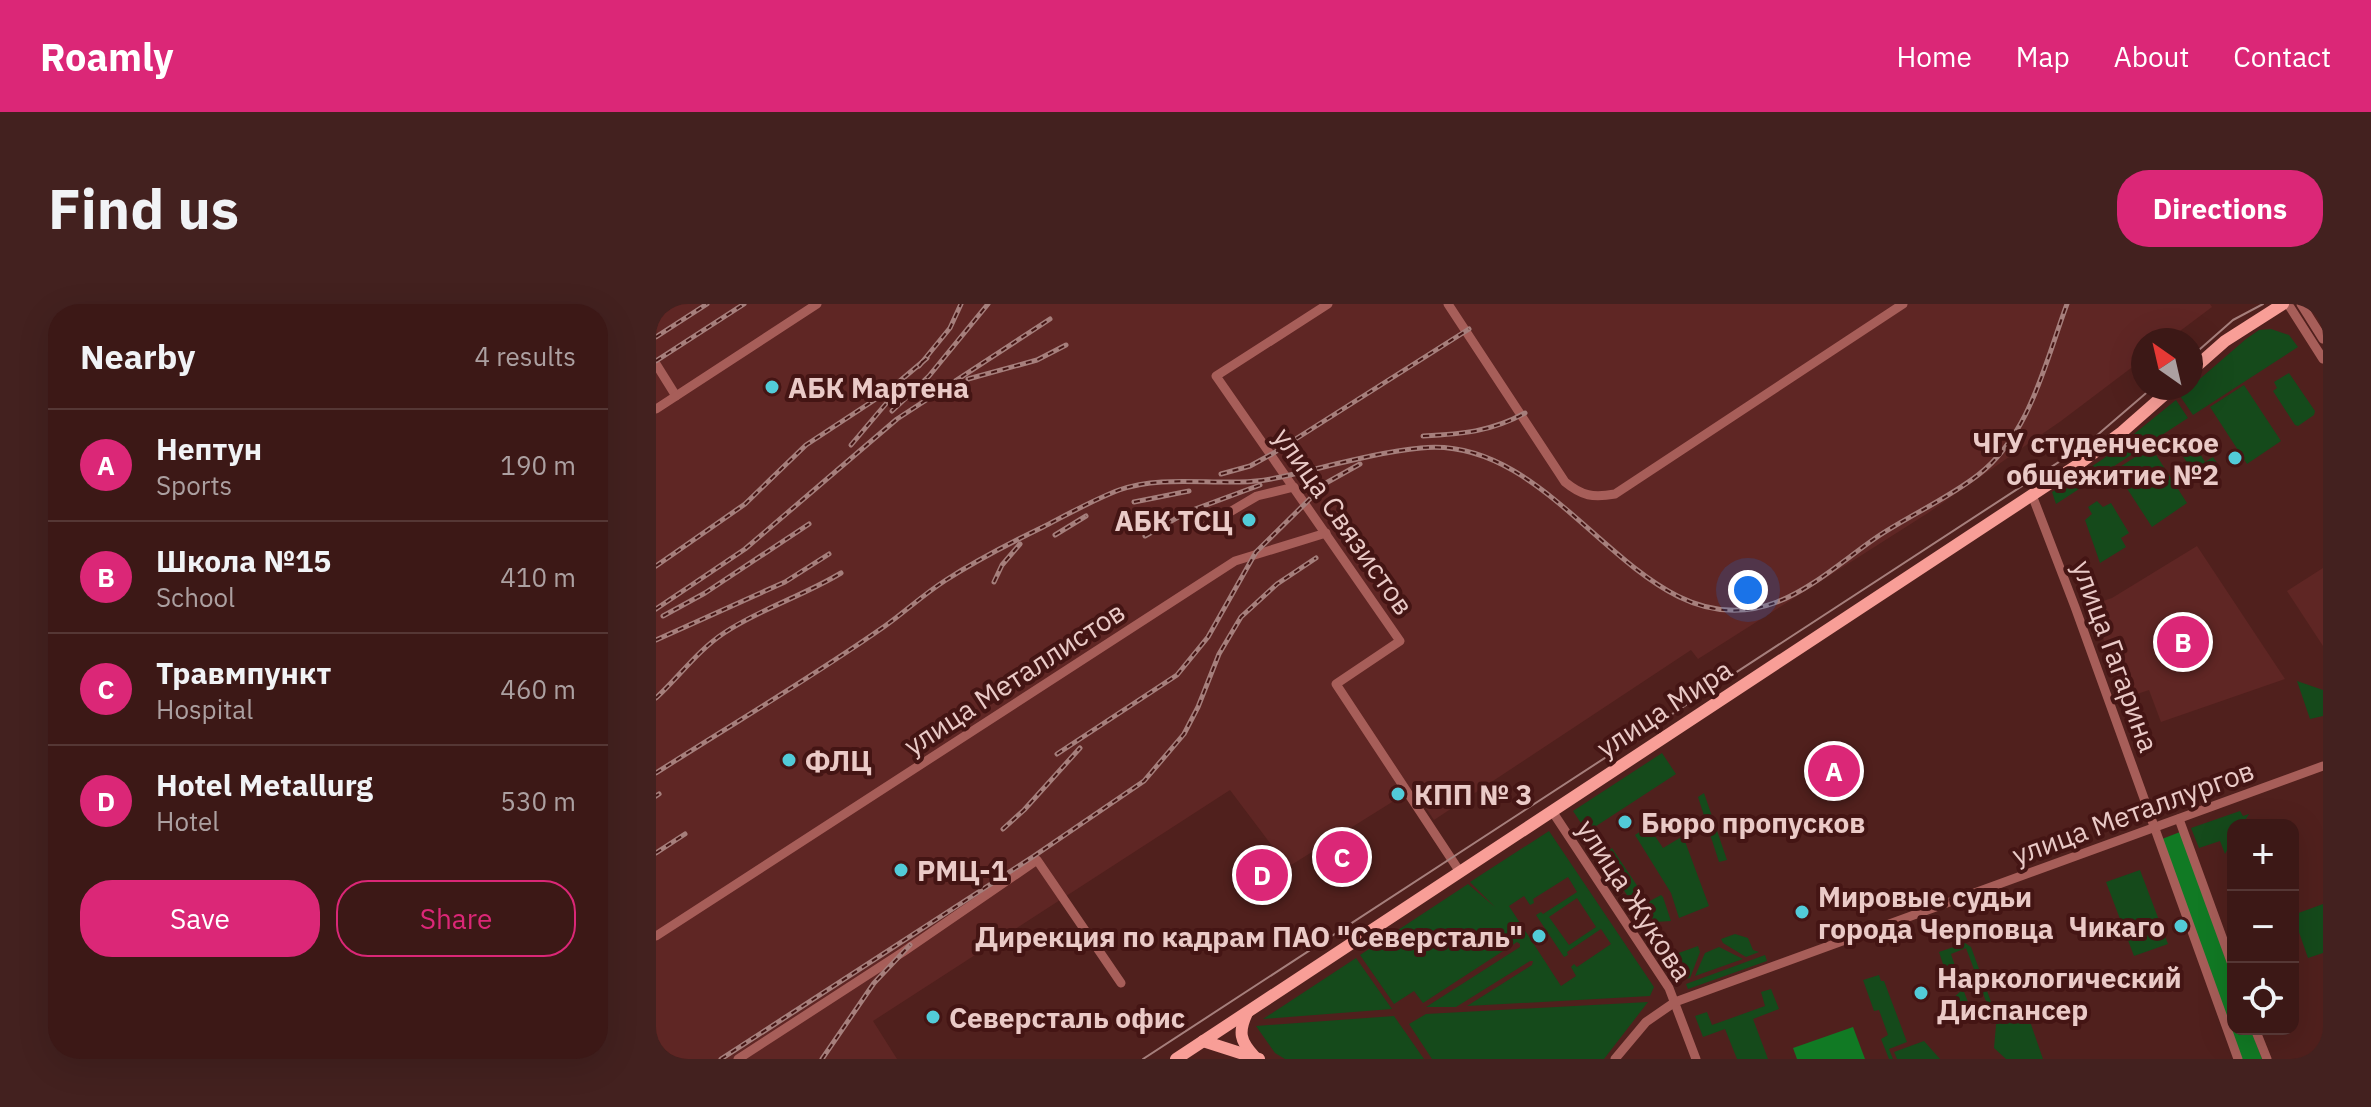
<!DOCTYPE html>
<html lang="en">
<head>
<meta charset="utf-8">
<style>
	:root { --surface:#3c1816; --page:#43211f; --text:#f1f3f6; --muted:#aca0a1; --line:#553735; --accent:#db2777 }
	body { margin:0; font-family:"IBM Plex Sans",sans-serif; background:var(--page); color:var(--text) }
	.controls { position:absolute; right:24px; bottom:24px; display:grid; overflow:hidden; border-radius:16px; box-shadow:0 8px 32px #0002 }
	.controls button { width:72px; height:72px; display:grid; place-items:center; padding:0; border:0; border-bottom:2px solid var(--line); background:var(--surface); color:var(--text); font:40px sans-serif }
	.compass { position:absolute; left:1475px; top:24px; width:72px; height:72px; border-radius:50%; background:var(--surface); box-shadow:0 8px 32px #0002; rotate:326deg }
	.you { position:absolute; left:1092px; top:286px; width:28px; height:28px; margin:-20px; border:6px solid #fff; border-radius:50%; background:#1a73e8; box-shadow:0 0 0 12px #1a73e833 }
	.badge { display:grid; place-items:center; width:52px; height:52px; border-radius:50%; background:var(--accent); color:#fff; font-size:26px; font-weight:700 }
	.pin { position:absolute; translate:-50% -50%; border:4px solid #fff; box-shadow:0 2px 8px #0006 }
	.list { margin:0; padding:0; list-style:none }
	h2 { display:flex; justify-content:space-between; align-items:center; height:104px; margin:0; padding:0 32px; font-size:34px }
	h2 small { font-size:26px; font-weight:400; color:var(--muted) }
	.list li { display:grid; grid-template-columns:52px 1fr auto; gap:24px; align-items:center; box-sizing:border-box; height:112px; padding:0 32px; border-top:2px solid var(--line) }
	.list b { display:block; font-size:30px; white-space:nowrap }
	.list p { margin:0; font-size:26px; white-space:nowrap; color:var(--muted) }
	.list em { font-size:26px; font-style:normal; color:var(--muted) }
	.actions { display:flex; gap:16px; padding:24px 32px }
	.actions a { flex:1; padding:18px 0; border:2px solid var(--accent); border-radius:32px; text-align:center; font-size:28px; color:var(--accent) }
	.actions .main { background:var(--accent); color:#fff }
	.icon { flex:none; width:44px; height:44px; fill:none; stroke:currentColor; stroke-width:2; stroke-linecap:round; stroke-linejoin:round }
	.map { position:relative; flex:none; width:1667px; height:755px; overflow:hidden; border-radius:32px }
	header { display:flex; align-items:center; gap:48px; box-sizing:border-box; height:112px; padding:0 40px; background:var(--accent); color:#fff }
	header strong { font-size:38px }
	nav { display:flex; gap:44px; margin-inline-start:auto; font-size:28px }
	.intro { display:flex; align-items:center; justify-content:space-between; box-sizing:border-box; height:192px; padding:0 48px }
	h1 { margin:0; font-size:56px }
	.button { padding:20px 36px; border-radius:32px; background:var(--accent); color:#fff; font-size:28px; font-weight:700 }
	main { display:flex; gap:48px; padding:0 48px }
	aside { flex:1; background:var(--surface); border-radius:32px; box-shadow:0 8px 32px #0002 }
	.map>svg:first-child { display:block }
</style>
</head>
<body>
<header>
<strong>Roamly</strong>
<nav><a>Home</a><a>Map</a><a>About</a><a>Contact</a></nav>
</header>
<div class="intro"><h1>Find us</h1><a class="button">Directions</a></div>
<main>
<aside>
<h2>Nearby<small>4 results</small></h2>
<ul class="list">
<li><span class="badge">A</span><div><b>Нептун</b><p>Sports</p></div><em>190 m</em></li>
<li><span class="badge">B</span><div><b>Школа №15</b><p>School</p></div><em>410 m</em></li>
<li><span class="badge">C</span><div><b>Травмпункт</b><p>Hospital</p></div><em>460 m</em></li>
<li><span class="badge">D</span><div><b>Hotel Metallurg</b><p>Hotel</p></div><em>530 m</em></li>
</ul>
<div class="actions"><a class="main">Save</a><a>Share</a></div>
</aside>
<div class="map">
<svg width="1667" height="755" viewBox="0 0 1667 755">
	<rect width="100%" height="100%" fill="#50201d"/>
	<!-- built -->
	<g fill="#5f2624">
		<polygon points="0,0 1554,0 1556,3 1512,36 1487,36 1487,55 1405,117 1272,209 1042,355 1035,346 778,516 757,485 632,563 574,486 217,717 241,755 0,755"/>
		<polygon points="1541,242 1629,375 1505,418 1493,386 1469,394 1435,301 1456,294"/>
		<polygon points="1667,264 1667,342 1631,287"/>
	</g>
	<!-- green -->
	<g fill="#154a1b" fill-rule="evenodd">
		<polygon points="1615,25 1633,31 1642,43 1537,111 1524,92 1590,35 1603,26"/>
		<polygon points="1633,69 1659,107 1658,111 1642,122 1639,121 1617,87 1621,84 1618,78"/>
		<polygon points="1588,81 1625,137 1591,160 1554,103"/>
		<polygon points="1520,96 1532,114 1400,200 1396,188 1447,155"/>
		<polygon points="1536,136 1549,158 1557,153 1561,159 1560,163 1545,173 1540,172 1524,148 1526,143"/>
		<polygon points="1495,143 1531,199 1496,223 1459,166"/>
		<polygon points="1441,197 1447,203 1455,199 1473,229 1465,234 1470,243 1444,259 1429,216 1436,210 1432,203"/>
		<polygon points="1641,377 1667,386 1667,412 1654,415"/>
		<polygon points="1006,449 1020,470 931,528 917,507"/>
		<polygon points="1048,489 1071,556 1063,558 1042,493"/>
		<polygon points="1584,507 1587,512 1593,510 1586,521 1577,521 1577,536 1569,550 1564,537 1543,544 1535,524"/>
		<polygon points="1010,511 1013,517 997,529 1007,544 1027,532 1053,602 1023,614 1015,589 979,531"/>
		<path d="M893,527l105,156 -4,9 -183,10 65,-41 1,-4h-3l-74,46h-30l94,-60v-3l-3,-2 -94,61 -9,-12 -20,13 -34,-49 108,-71 27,23 -25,-25zM912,573l9,15 -34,22 -2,-2 -5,3 28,42 4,-2 -1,-3 34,-23 10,15 -34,23 -3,-3 -3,3 5,9 -15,10 -52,-80 15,-10 6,9 4,-2 -1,-4zM921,594l19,29 -27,18 -20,-28z"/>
		<polygon points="956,544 992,598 1005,591 1007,593 1015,617 999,618 1000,622 993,625 945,551"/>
		<polygon points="1484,566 1512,640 1478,652 1450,578"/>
		<polygon points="1667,600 1667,649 1652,654 1637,611"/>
		<polygon points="1079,630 1092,634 1097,646 1103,648 1090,653 1067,639 1065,635"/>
		<polygon points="1309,639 1315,643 1338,706 1303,719 1295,696 1307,685 1315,706 1331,700 1310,644 1295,650 1303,674 1291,672 1283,648"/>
		<polygon points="1042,642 1044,648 1034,674 1026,676 1013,657 1017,651"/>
		<polygon points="1063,643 1087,655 1039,672 1049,649"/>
		<polygon points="1109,651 1111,657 1032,685 1030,680"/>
		<polygon points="700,654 736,705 607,715"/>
		<polygon points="1223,671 1225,677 1228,677 1251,738 1233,745 1237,755 1233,755 1225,735 1232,731 1223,706 1218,707 1207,676"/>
		<polygon points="1115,685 1123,705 1097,715 1112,755 1081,755 1069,725 1047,733 1039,712 1051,708 1056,721 1109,702 1105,688"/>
		<polygon points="992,698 948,755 776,755 753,720 770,710"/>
		<polygon points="1368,700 1387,755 1350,755 1338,744 1341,710"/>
		<polygon points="738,712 768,755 629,755 619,749 600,722"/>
		<polygon points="1268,737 1284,755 1241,755 1238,748"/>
	</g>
	<!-- forest -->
	<g fill="#117a24">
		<polygon points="1524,528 1577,675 1577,725 1595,725 1606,755 1586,755 1506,535"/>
		<polygon points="1197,723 1209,755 1141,755 1137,744"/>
	</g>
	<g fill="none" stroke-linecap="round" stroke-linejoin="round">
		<!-- minor -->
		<g stroke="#a75e59" stroke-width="9">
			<polyline points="672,0 560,72 744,337 680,380 804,568"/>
			<path d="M792,0l117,178c17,14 28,16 50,12l288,-190"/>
			<polyline points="1632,0 1667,55"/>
			<polyline points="1645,0 1667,35"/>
			<polyline points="0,60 20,92"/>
			<polyline points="0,105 161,0"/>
			<polyline points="1376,191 1419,303 1582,755"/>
			<polyline points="550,222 601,192 638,183"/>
			<polyline points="896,507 1013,684 1040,755"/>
			<polyline points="1523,515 1577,663"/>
			<polyline points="0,632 579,257 670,229"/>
			<polyline points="1599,725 1611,755"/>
			<polyline points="82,755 247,648 381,556 465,679"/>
			<polyline points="959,755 990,718 1019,698 1667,462"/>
		</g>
		<!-- major -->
		<g stroke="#f89e97" stroke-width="12">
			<polyline points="1535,67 1569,37 1627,0"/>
			<path d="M591,709c-9,19 -7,28 7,43"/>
			<polyline points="547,737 603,755"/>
			<polyline points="520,755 1420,162 1466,128 1516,84"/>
		</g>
		<!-- tram -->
		<g stroke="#a67f7c" stroke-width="2">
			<polyline points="1535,53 1577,16 1607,0"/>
			<polyline points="487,755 1432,139 1496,84"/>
		</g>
		<!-- rail casing -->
		<g stroke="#a67f7c" stroke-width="5">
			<g id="rail">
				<polyline points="0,4 11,0"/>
				<polyline points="0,33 51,0"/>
				<polyline points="0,57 88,0"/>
				<polyline points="263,62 294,24 305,0"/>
				<polyline points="312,75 381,56 410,41"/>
				<polyline points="236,107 273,72 332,0"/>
				<path d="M767,132c38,-2 68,-4 102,-23"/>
				<polyline points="195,141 239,89"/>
				<polyline points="565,170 594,162 616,150 813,25"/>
				<polyline points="478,198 533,187"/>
				<polyline points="399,231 430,212"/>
				<polyline points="489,232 531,208 604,181"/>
				<polyline points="0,262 89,200 150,141 232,87 271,54"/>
				<polyline points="338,278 346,261 364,240"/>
				<polyline points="0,305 89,245 241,115 394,15"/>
				<polyline points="7,312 49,289 153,220"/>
				<polyline points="0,336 129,278 173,250"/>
				<path d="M0,394c23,-21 41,-47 68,-65 36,-24 79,-37 117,-60"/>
				<polyline points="401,450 521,371 552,333 600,248 670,179 704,160"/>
				<path d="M0,469c76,-49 155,-95 229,-147 21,-15 39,-32 61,-46 31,-20 64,-37 97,-53 25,-13 50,-27 76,-37 49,-17 103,-2 152,-11 50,-10 99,-26 150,-31 144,-15 217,208 356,154 36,-14 68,-43 100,-65 33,-22 70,-38 101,-62 52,-40 67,-112 89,-171"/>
				<polyline points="0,492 3,490"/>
				<polyline points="347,525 368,506 424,444"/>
				<polyline points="0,549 29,530"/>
				<polyline points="65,755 378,552 488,477 528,430 542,403 563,350 585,313 621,280 660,254"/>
				<polyline points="166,755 218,679 254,641"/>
			</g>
		</g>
		<!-- rail -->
		<use href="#rail" stroke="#441514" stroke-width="2" stroke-dasharray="6" stroke-linecap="butt"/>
	</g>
	<!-- markers -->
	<g fill="#52cbd8" stroke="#441514" stroke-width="3">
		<circle cx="116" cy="83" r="8"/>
		<circle cx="1579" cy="154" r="8"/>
		<circle cx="593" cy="216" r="8"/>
		<circle cx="133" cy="456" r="8"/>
		<circle cx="742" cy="490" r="8"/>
		<circle cx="969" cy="518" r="8"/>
		<circle cx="245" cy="566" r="8"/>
		<circle cx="1146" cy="608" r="8"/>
		<circle cx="1525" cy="622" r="8"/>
		<circle cx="883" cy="632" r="8"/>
		<circle cx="1265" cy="689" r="8"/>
		<circle cx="277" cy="713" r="8"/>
	</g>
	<g text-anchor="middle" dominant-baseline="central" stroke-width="8" stroke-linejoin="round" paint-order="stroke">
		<!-- poi labels -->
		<g font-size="28" font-weight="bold" fill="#eacac7" stroke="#441514" text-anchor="start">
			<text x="132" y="83">АБК Мартена</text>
			<text x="1563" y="138" text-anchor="end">ЧГУ студенческое<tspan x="1563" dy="32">общежитие №2</tspan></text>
			<text x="577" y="216" text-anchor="end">АБК ТСЦ</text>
			<text x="149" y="456">ФЛЦ</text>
			<text x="758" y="490">КПП № 3</text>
			<text x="985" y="518">Бюро пропусков</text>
			<text x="261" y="566">РМЦ-1</text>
			<text x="1162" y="592">Мировые судьи<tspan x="1162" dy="32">города Черповца</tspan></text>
			<text x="1509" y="622" text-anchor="end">Чикаго</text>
			<text x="867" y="632" text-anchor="end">Дирекция по кадрам ПАО "Северсталь"</text>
			<text x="1281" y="673">Наркологический<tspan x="1281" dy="32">Диспансер</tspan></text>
			<text x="293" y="713">Северсталь офис</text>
		</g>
		<!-- street labels -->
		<g font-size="28" fill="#eacac7" stroke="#441514">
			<text transform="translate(688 217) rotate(55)">улица Связистов</text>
			<text transform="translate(1460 352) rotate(70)">улица Гагарина</text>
			<text transform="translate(358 374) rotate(-33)">улица Металлистов</text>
			<text transform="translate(1008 404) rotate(-33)">улица Мира</text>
			<text transform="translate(1477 508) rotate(-20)">улица Металлургов</text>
			<text transform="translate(979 596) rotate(57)">улица Жукова</text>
		</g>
	</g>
</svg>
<div class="controls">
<button>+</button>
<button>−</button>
<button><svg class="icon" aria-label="locate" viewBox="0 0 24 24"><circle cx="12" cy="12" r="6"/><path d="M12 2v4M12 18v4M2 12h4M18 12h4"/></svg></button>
</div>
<svg class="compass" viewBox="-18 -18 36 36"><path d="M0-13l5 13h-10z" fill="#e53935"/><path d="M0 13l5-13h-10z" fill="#aca0a1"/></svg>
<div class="you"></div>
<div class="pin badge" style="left:1178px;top:467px">A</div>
<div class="pin badge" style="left:1527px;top:338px">B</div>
<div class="pin badge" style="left:686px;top:553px">C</div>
<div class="pin badge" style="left:606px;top:571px">D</div>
</div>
</main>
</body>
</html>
